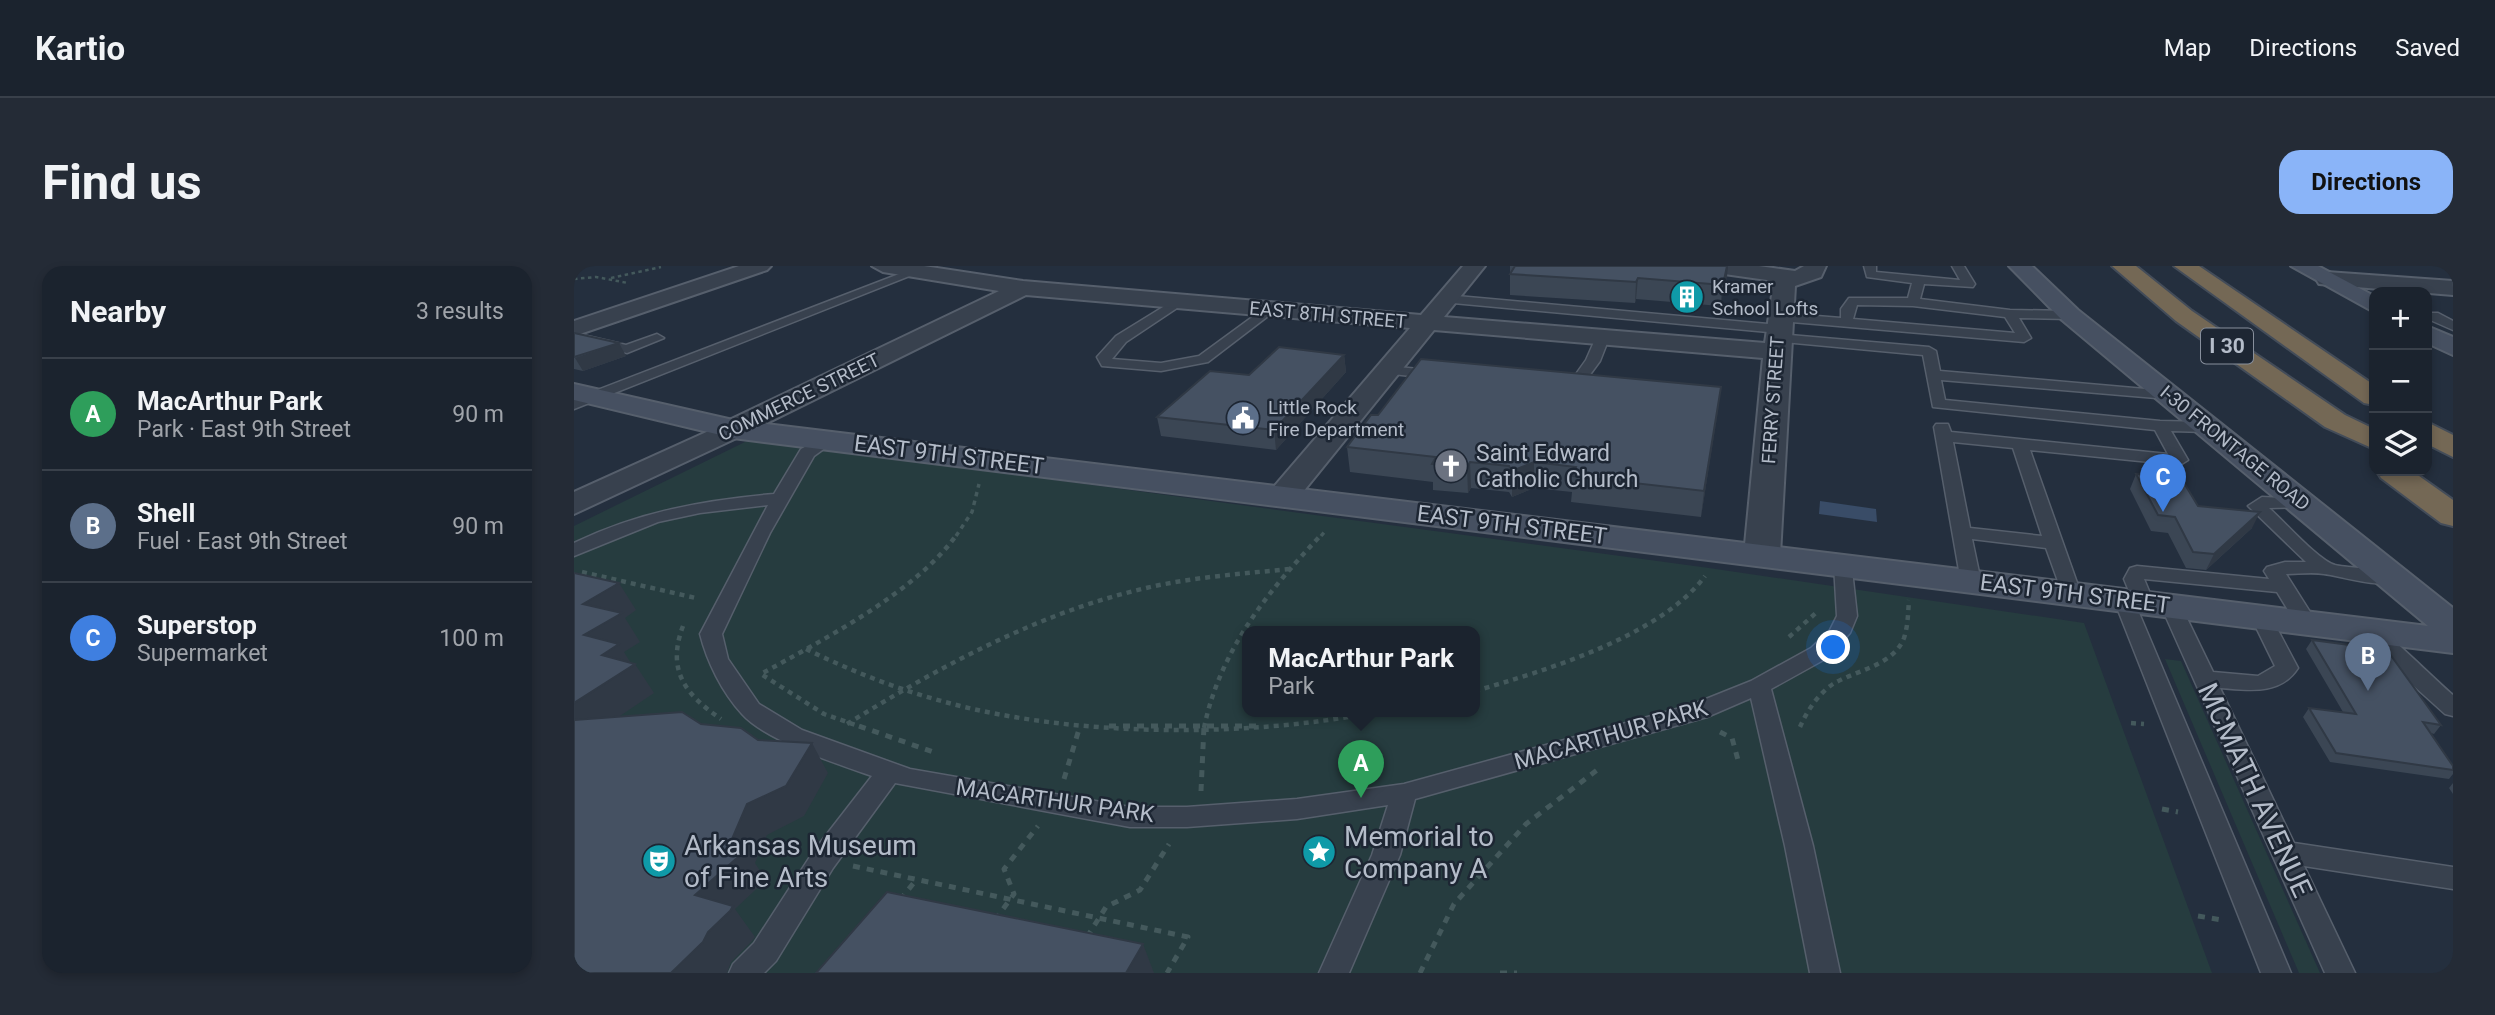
<!DOCTYPE html>
<html lang="en">
<head>
<meta charset="utf-8">
<style>
	:root { --surface:#1b232e; --page:#242b36; --text:#f1f3f6; --muted:#a0a4aa; --line:#39404a; --accent:#8ab4f8 }
	body { margin:0; font-family:Roboto,sans-serif; background:var(--page); color:var(--text) }
	.controls { position:absolute; right:21px; top:21px; display:grid; overflow:hidden; border-radius:14px; box-shadow:0 4px 10px #0003 }
	.controls button { width:63px; height:63px; display:grid; place-items:center; padding:0; border:0; border-bottom:2px solid var(--line); background:var(--surface); color:var(--text); font:35px sans-serif }
	.you { position:absolute; left:1260px; top:382px; width:24px; height:24px; margin:-18px; border:5px solid #fff; border-radius:50%; background:#1a73e8; box-shadow:0 0 0 10px #1a73e833 }
	.badge { display:grid; place-items:center; width:46px; height:46px; border-radius:50%; background:var(--accent); color:#fff; font-size:23px; font-weight:700 }
	.pin { position:absolute; translate:-50% -58px; filter:drop-shadow(0 2px 4px #0008) }
	.pin::after { content:''; position:absolute; top:37px; width:24px; height:21px; background:inherit; clip-path:polygon(0 0,100% 0,50% 100%) }
	.popup { position:absolute; left:668px; top:360px; width:238px; height:91px; box-sizing:border-box; display:grid; place-content:center; border-radius:14px; background:var(--surface); filter:drop-shadow(0 2px 5px #0005); font-size:23px; white-space:nowrap; color:var(--muted) }
	.popup b { font-size:26px; color:var(--text) }
	.popup::after { content:''; position:absolute; left:50%; top:100%; margin-left:-14px; border:14px solid transparent; border-top-color:var(--surface) }
	.list { margin:0; padding:0; list-style:none }
	h2 { display:flex; justify-content:space-between; align-items:center; height:91px; margin:0; padding:0 28px; font-size:30px }
	h2 small { font-size:23px; font-weight:400; color:var(--muted) }
	.list li { display:grid; grid-template-columns:46px 1fr auto; gap:21px; align-items:center; box-sizing:border-box; height:112px; padding:0 28px; border-top:2px solid var(--line) }
	.list b { display:block; font-size:26px; white-space:nowrap }
	.list p { margin:0; font-size:23px; white-space:nowrap; color:var(--muted) }
	.list em { font-size:23px; font-style:normal; color:var(--muted) }
	.icon { flex:none; width:38px; height:38px; fill:none; stroke:currentColor; stroke-width:2; stroke-linecap:round; stroke-linejoin:round }
	.map { position:relative; flex:none; width:1879px; height:707px; overflow:hidden; border-radius:21px }
	header { display:flex; align-items:center; gap:42px; box-sizing:border-box; height:98px; padding:0 35px; background:var(--surface); border-bottom:2px solid var(--line) }
	header strong { font-size:33px }
	nav { display:flex; gap:38px; margin-inline-start:auto; font-size:24px }
	.intro { display:flex; align-items:center; justify-content:space-between; box-sizing:border-box; height:168px; padding:0 42px }
	h1 { margin:0; font-size:49px }
	.button { padding:18px 32px; border-radius:21px; background:var(--accent); color:#111; font-size:24px; font-weight:700 }
	main { display:flex; gap:42px; padding:0 42px }
	aside { flex:1; background:var(--surface); border-radius:21px; box-shadow:0 4px 10px #0003 }
	.map>svg:first-child { display:block }
</style>
</head>
<body>
<header>
<strong>Kartio</strong>
<nav><a>Map</a><a>Directions</a><a>Saved</a></nav>
</header>
<div class="intro"><h1>Find us</h1><a class="button">Directions</a></div>
<main>
<aside>
<h2>Nearby<small>3 results</small></h2>
<ul class="list">
<li><span class="badge" style="background:#2e9e5b">A</span><div><b>MacArthur Park</b><p>Park · East 9th Street</p></div><em>90 m</em></li>
<li><span class="badge" style="background:#5c6f8a">B</span><div><b>Shell</b><p>Fuel · East 9th Street</p></div><em>90 m</em></li>
<li><span class="badge" style="background:#3f7fe0">C</span><div><b>Superstop</b><p>Supermarket</p></div><em>100 m</em></li>
</ul>
</aside>
<div class="map">
<svg width="1879" height="707" viewBox="0 0 1879 707">
	<rect width="100%" height="100%" fill="#242f3e"/>
	<!-- green -->
	<g fill="#263c3f" fill-rule="evenodd">
		<path d="M177,173l958,129 375,55 128,350h-1638v-447zM673,366h228v80h-228z"/>
		<polygon points="1591,393 1607,395 1746,707 1725,707"/>
	</g>
	<!-- water -->
	<polygon fill="#394c67" points="1246,235 1302,243 1303,256 1245,248"/>
	<g fill="none" stroke-linecap="round" stroke-linejoin="round">
		<!-- service casing -->
		<g stroke="#565f6c" stroke-width="3">
			<g id="service">
				<path d="M1290,0h12v6l84,8 -8,-14h12l11,18 -2,3 -49,-3 -4,15 90,11 60,1 6,4 -6,4 -51,-1 12,20 -7,4 -244,-21 -6,-4 6,-4 61,5v-9l8,-11h59l4,-15 -45,-6zM1283,39l56,1 92,11 10,16 -162,-14z"/>
				<polygon points="338,3 348,5 0,143 0,133"/>
				<polygon points="872,29 1205,59 1212,63 1205,67 868,36 868,30"/>
				<polygon points="602,33 612,36 552,76 538,93 587,97 625,90 692,41 702,44 634,96 587,105 528,100 523,91 542,70"/>
				<polygon points="1854,47 1864,47 1879,55 1879,64 1854,53"/>
				<polygon points="0,67 52,79 83,68 90,72 53,87 0,75"/>
				<path d="M1203,68l152,13 7,4 4,20 228,20 7,4 -7,4 -227,-19 4,20 215,21 47,1 8,5 -8,5 -36,-1 17,29 -8,5 -150,-15 51,144 -10,6 -7,-2 -18,-50 -74,-9 9,43 -10,6 -10,-6 -27,-155 2,-3h12l3,8 217,22 -13,-24 -222,-23 -10,-52 -151,-14v-6zM1379,176l60,6 29,88 -72,-8z"/>
				<polygon points="1023,69 1035,72 1026,95 1012,114 979,119 979,113 1002,108 1012,94"/>
				<polygon points="814,100 865,105 872,109 865,113 809,107 809,101"/>
				<path d="M254,169l8,5 -22,16 -44,77 -48,101 6,25 31,45 43,26 108,39 220,38h57l110,-8 107,-15 287,-79 60,-24 60,-33 19,-18 7,-14 -3,-51 3,-4h14l6,55 -7,17 -23,25 -56,31 42,157 27,127h-30l-25,-127 -34,-148 -44,19 -292,82 -15,56 -51,118h-30l53,-118 16,-50 -91,14 -110,8h-57l-235,-44 -62,85 -57,93 -12,12h-35l4,-9 21,-21 59,-91 59,-76c-34,-12 -106,-35 -130,-62 -20,-22 -35,-52 -42,-80l68,-129 -68,8 -42,9 -84,34v-13c64,-31 130,-43 200,-49l27,-45z"/>
				<path d="M1688,231l45,2 3,4 -3,4 -38,1c15,13 49,52 66,57 15,4 63,3 69,11 -13,17 -62,0 -80,-2 -12,-2 -26,0 -38,0l31,49 -11,6 -7,-1 -22,-36 -133,-13 10,24 -3,4 -14,1 154,365h-30l-147,-373 3,-4h14l-7,-17 6,-11 7,-2 132,13 -5,-8 3,-4 18,-5h21l-58,-56z"/>
				<path d="M1597,334l10,6 32,66 45,4 17,-10 -24,-49 10,-6 10,6 27,51c-18,28 -50,22 -78,20l74,155 159,24v22l-149,-23 51,107h-30l-164,-367z"/>
				<path d="M1800,358c6,2 67,61 79,71v21l-8,-2 -60,-54 -22,-29z"/>
			</g>
		</g>
		<!-- minor casing -->
		<g stroke="#565f6c" stroke-width="4">
			<g id="minor">
				<polygon points="165,0 197,0 193,4 0,70 0,55"/>
				<polygon points="298,0 350,0 449,15 847,49 889,0 911,0 870,51 1191,77 1200,15 1136,6 1125,0 1185,0 1221,5 1230,0 1252,0 1247,11 1221,20 1206,289 1200,296 1188,300 1176,296 1170,289 1189,92 860,64 720,237 709,240 698,237 693,230 698,223 836,62 452,29 169,169 159,172 149,169 144,163 149,157 425,25 309,6"/>
				<polygon points="1753,6 1879,15 1879,29 1745,18 1742,13 1745,8"/>
			</g>
		</g>
		<!-- tertiary casing -->
		<g stroke="#565f6c" stroke-width="4">
			<polygon id="tertiary" points="159,154 169,157 174,163 169,169 0,248 0,226"/>
		</g>
		<!-- secondary casing -->
		<g stroke="#565f6c" stroke-width="4">
			<g id="secondary">
				<polygon points="1435,0 1458,0 1504,44 1879,342 1879,387 159,172 0,134 0,118 159,154 1854,360 1488,54"/>
				<polygon points="1717,0 1744,0 1800,30 1800,46"/>
				<polygon points="1853,60 1879,71 1879,89 1853,77"/>
			</g>
		</g>
		<!-- motorway casing -->
		<g stroke="#434c59" stroke-width="4">
			<g id="motorway">
				<polygon points="1538,0 1562,0 1618,45 1771,149 1800,163 1800,183 1751,161 1602,55"/>
				<polygon points="1600,0 1625,0 1800,119 1800,139 1790,137"/>
				<polygon points="1853,156 1879,169 1879,191 1853,178"/>
				<polygon points="1803,205 1838,205 1879,234 1879,260 1867,257 1807,212"/>
			</g>
		</g>
		<!-- path-far3 -->
		<g stroke="#44595c" stroke-width="2.5" stroke-dasharray="3.5 3.5" stroke-linecap="butt">
			<polyline points="37,12 87,1"/>
			<polyline points="0,13 22,11 54,17"/>
		</g>
		<!-- path-far2 -->
		<g stroke="#44595c" stroke-width="3.5" stroke-dasharray="4.5 4.5" stroke-linecap="butt">
			<polyline points="382,270 398,246 405,218"/>
			<polyline points="747,270 752,264"/>
		</g>
		<!-- path-far1 -->
		<g stroke="#44595c" stroke-width="4.5" stroke-dasharray="5 5" stroke-linecap="butt">
			<polyline points="8,306 122,332"/>
			<path d="M109,360c-17,45 3,69 38,93"/>
			<polyline points="1215,371 1243,346"/>
			<path d="M232,383c45,22 91,40 139,53 128,35 300,36 430,10"/>
			<path d="M901,425c69,-20 186,-55 230,-115"/>
			<polyline points="1557,457 1570,458"/>
			<path d="M273,458c94,-58 191,-111 299,-136 47,-11 95,-14 143,-19"/>
			<path d="M1226,461c7,-16 18,-33 33,-43 23,-14 60,-18 71,-46 4,-12 4,-25 5,-38"/>
			<path d="M290,462l-40,-14 -63,-40c60,-33 157,-83 196,-140"/>
			<path d="M630,462c16,-78 64,-137 118,-194"/>
		</g>
		<!-- path -->
		<g stroke="#44595c" stroke-width="5" stroke-dasharray="7 7" stroke-linecap="butt">
			<polyline points="285,460 362,487"/>
			<polyline points="535,460 682,460"/>
			<polyline points="1146,466 1158,472 1164,494"/>
			<polyline points="490,513 506,460"/>
			<polyline points="627,525 630,460"/>
			<polyline points="1588,543 1604,546"/>
			<polyline points="279,600 614,671 593,707"/>
			<polyline points="326,634 342,614"/>
			<polyline points="1624,650 1648,654"/>
			<polyline points="421,654 440,628 430,603 464,560"/>
			<polyline points="513,671 532,641 566,624 595,578"/>
			<polyline points="846,707 880,638 952,558 1027,501"/>
			<polyline points="926,707 943,707"/>
		</g>
		<!-- service -->
		<use href="#service" fill="#38414e" fill-rule="evenodd"/>
		<!-- minor -->
		<use href="#minor" fill="#38414e" fill-rule="evenodd"/>
		<!-- tertiary -->
		<use href="#tertiary" fill="#38414e" fill-rule="evenodd"/>
		<!-- secondary -->
		<use href="#secondary" fill="#465061" fill-rule="evenodd"/>
		<!-- motorway -->
		<use href="#motorway" fill="#746855" fill-rule="evenodd"/>
	</g>
	<!-- wall -->
	<g fill="#3b4654">
		<polygon points="936,0 1154,0 1146,40 1062,33 1061,37 936,29"/>
		<polygon points="0,67 52,90 9,105 0,103"/>
		<polygon points="770,89 772,106 702,184 587,170 583,151 675,109"/>
		<polygon points="1147,121 1127,251 997,236 998,226 960,222 938,231 935,226 897,222 894,227 859,224 859,216 776,206 773,181 804,149"/>
		<polygon points="1562,208 1624,240 1678,262 1632,304 1612,302 1594,267 1577,265 1556,223"/>
		<polygon points="1738,374 1867,459 1860,468 1857,467 1879,500 1879,508 1875,513 1756,496 1729,451 1735,442 1769,446 1732,383"/>
		<polygon points="1879,517 1879,528 1875,522"/>
	</g>
	<!-- shaded-wall -->
	<g fill="#303945">
		<polygon points="1153,0 1154,0 1153,11 1146,40 1149,19"/>
		<polygon points="1064,12 1062,33 1061,37 1062,16"/>
		<polygon points="45,77 52,90 9,105 1,92"/>
		<polygon points="770,89 772,106 702,184 700,164"/>
		<polygon points="1147,121 1144,145 1127,251 1130,225"/>
		<polygon points="896,196 897,222 894,227 893,202"/>
		<polygon points="960,196 960,222 938,231 938,205"/>
		<polygon points="1686,246 1678,262 1632,304 1640,288"/>
		<polygon points="45,317 62,344 51,352 66,376 50,386 58,399 61,398 80,427 0,481 0,437 10,369 9,338"/>
		<polygon points="238,477 254,507 230,550 193,569 181,597 192,614 161,643 181,671 178,675 157,696 153,707 97,707 121,629 155,580 173,538"/>
		<polygon points="569,678 580,707 552,707"/>
	</g>
	<!-- building -->
	<g fill="#455162" stroke="#303945" stroke-width="2">
		<polygon points="941,0 1153,0 1149,19 1064,12 1062,16 936,8"/>
		<polygon points="0,67 45,77 0,91"/>
		<polygon points="705,81 770,89 700,164 583,151 636,105 675,109"/>
		<polygon points="847,93 1147,121 1130,225 998,210 1002,201 960,196 938,205 935,200 896,196 893,202 858,198 862,191 773,181 797,149 804,149"/>
		<polygon points="1562,208 1607,212 1624,240 1686,246 1640,288 1619,286 1601,251 1584,249"/>
		<polygon points="0,307 45,317 9,338 48,347 10,369 45,378 28,389 61,398 0,437"/>
		<polygon points="1738,374 1813,384 1867,459 1849,456 1879,500 1879,504 1762,487 1735,442 1782,448"/>
		<polygon points="108,446 127,458 167,462 184,474 238,477 212,520 173,538 155,580 172,584 121,629 159,640 156,645 134,666 129,676 97,707 0,707 0,454"/>
		<polygon points="313,626 569,678 552,707 242,707"/>
	</g>
	<!-- icons -->
	<defs>
		<g id="building-disc" transform="scale(1.75)"><circle r="9.5" fill="#0f9aa8" stroke="#1d2633"/><path d="M-4-6H4V6H1V3H-1V6H-4ZM-2.5-4.3h1.7v1.8h-1.7ZM.8-4.3h1.7v1.8H.8ZM-2.5-1h1.7V.8h-1.7ZM.8-1h1.7V.8H.8Z" fill="#fff"/></g>
		<g id="civic-disc" transform="scale(1.75)"><circle r="9.5" fill="#5c6f8a" stroke="#1d2633"/><path d="M-.6-6.5H3V-4.5H.6V-3L4-1V1h2V6H-6V1h2V-1L-.6-3ZM-1.2 2.5V6h2.4V2.5Z" fill="#fff"/></g>
		<g id="church-disc" transform="scale(1.75)"><circle r="9.5" fill="#6b7280" stroke="#1d2633"/><path d="M-1.2-6h2.4v3.5h3.3v2.4h-3.3V6h-2.4V-.1h-3.3v-2.4h3.3Z" fill="#fff"/></g>
		<g id="sight-disc" transform="scale(1.75)"><circle r="9.5" fill="#0f9aa8" stroke="#1d2633"/><path d="M0-6L1.8-2.2L6-1.7L2.9 1.2L3.7 5.4L0 3.3L-3.7 5.4L-2.9 1.2L-6-1.7L-1.8-2.2Z" fill="#fff"/></g>
		<g id="theatre-disc" transform="scale(1.75)"><circle r="9.5" fill="#0f9aa8" stroke="#1d2633"/><path d="M-5-5.5Q0-4 5-5.5V0Q5 5 0 6Q-5 5-5 0ZM-3.3-2.5H-1v1.5H-3.3ZM1-2.5H3.3v1.5H1ZM-2.8 1Q0 5.5 2.8 1Z" fill="#fff"/></g>
	</defs>
	<g fill-rule="evenodd">
		<use href="#building-disc" x="1113" y="31"/>
		<use href="#civic-disc" x="669" y="152"/>
		<use href="#church-disc" x="877" y="200"/>
		<use href="#sight-disc" x="745" y="586"/>
		<use href="#theatre-disc" x="85" y="595"/>
	</g>
	<g text-anchor="middle" dominant-baseline="central" stroke-width="5" stroke-linejoin="round" paint-order="stroke">
		<!-- far-poi labels -->
		<g font-size="19" fill="#b4bcc9" stroke="#1d2633" text-anchor="start">
			<text x="1138" y="20">Kramer<tspan x="1138" dy="22">School Lofts</tspan></text>
			<text x="694" y="141">Little Rock<tspan x="694" dy="22">Fire Department</tspan></text>
		</g>
		<!-- far-street labels -->
		<g font-size="19" fill="#b4bcc9" stroke="#1d2633">
			<text transform="translate(754 49) rotate(5)">EAST 8TH STREET</text>
			<text transform="translate(225 131) rotate(-26)">COMMERCE STREET</text>
			<text transform="translate(1199 134) rotate(-86)">FERRY STREET</text>
			<text transform="translate(1661 182) rotate(39)">I-30 FRONTAGE ROAD</text>
		</g>
		<!-- shield labels -->
		<rect fill="#1d2633" stroke="#878f9c" stroke-width="2" x="1627" y="62.5" width="52" height="35" rx="5"/>
		<g font-size="21" font-weight="bold" fill="#b4bcc9">
			<text x="1653" y="80">I 30</text>
		</g>
		<!-- poi labels -->
		<g font-size="23" fill="#b4bcc9" stroke="#1d2633" text-anchor="start">
			<text x="902" y="187">Saint Edward<tspan x="902" dy="26">Catholic Church</tspan></text>
		</g>
		<!-- street labels -->
		<g font-size="23" fill="#b4bcc9" stroke="#1d2633">
			<text transform="translate(375 189) rotate(7)">EAST 9TH STREET</text>
			<text transform="translate(938 259) rotate(7)">EAST 9TH STREET</text>
			<text transform="translate(1501 328) rotate(7)">EAST 9TH STREET</text>
			<text transform="translate(1037 469) rotate(-16)">MACARTHUR PARK</text>
			<text transform="translate(481 535) rotate(8)">MACARTHUR PARK</text>
		</g>
		<!-- near-street labels -->
		<g font-size="28" fill="#b4bcc9" stroke="#1d2633">
			<text transform="translate(1681 524) rotate(65)">MCMATH AVENUE</text>
		</g>
		<!-- near-poi labels -->
		<g font-size="28" fill="#b4bcc9" stroke="#1d2633" text-anchor="start">
			<text x="770" y="570">Memorial to<tspan x="770" dy="32">Company A</tspan></text>
			<text x="110" y="579">Arkansas Museum<tspan x="110" dy="32">of Fine Arts</tspan></text>
		</g>
	</g>
</svg>
<div class="controls">
<button>+</button>
<button>−</button>
<button><svg class="icon" aria-label="layers" viewBox="0 0 24 24"><path d="M12 4l9 5-9 5-9-5zM3 14l9 5 9-5"/></svg></button>
</div>
<div class="you"></div>
<div class="pin badge" style="left:787px;top:532px;background:#2e9e5b">A</div>
<div class="popup"><b>MacArthur Park</b>Park</div>
<div class="pin badge" style="left:1794px;top:425px;background:#5c6f8a">B</div>
<div class="pin badge" style="left:1589px;top:246px;background:#3f7fe0">C</div>
</div>
</main>
</body>
</html>
